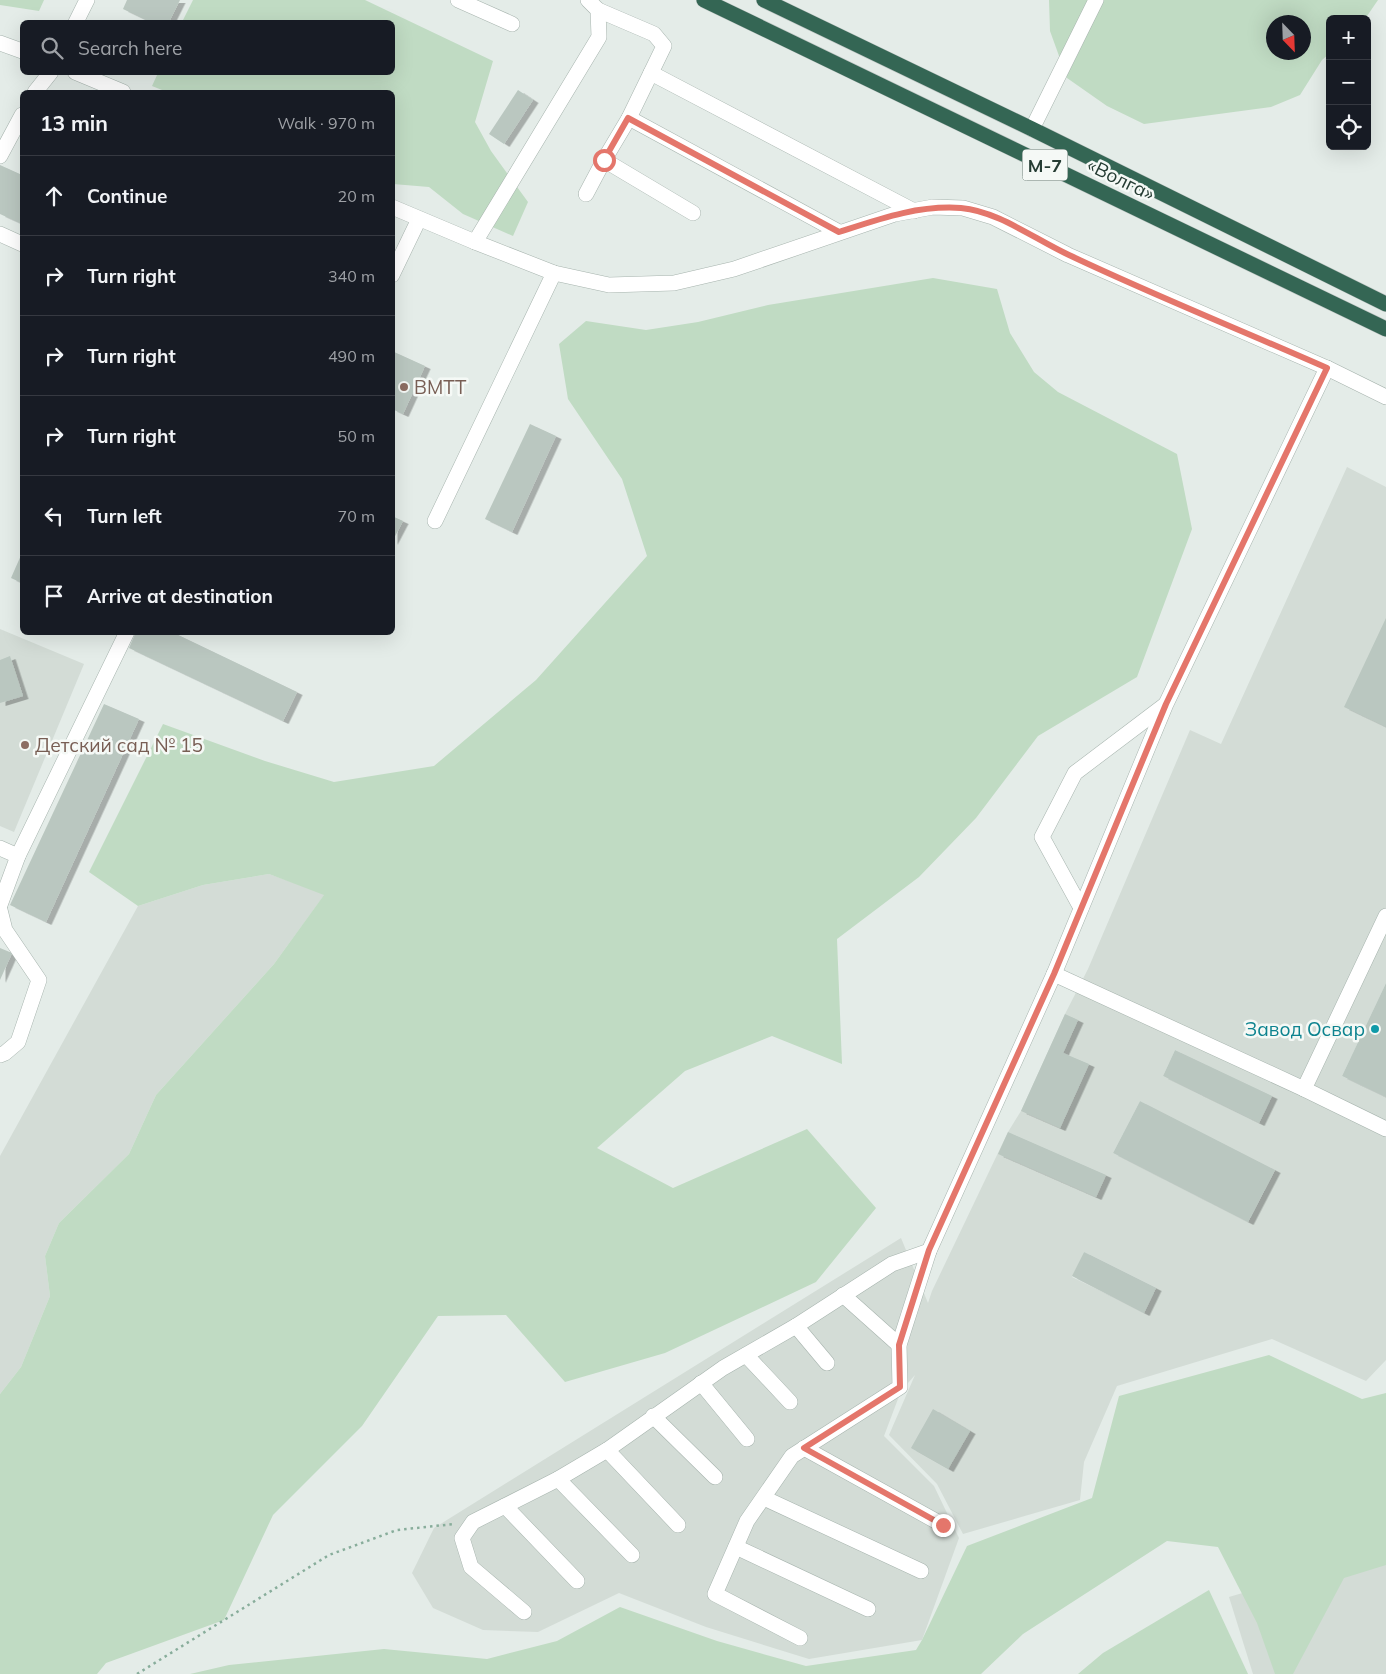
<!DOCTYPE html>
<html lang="en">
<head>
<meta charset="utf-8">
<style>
	:root { --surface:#171b24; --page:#20242c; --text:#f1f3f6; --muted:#9ea1a6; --line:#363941 }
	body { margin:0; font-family:Mulish,sans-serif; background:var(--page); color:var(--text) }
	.controls { position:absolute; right:15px; top:15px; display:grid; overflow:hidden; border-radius:8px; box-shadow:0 5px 20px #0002 }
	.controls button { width:45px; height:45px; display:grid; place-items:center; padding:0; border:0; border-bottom:1px solid var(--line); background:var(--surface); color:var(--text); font:25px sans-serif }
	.compass { position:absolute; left:1266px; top:15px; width:45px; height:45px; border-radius:50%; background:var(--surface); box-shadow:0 5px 20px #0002; rotate:157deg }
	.stop { position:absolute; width:15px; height:15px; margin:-11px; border:4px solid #e4766b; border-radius:50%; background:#fff }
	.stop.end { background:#e4766b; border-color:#fff; box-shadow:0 1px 5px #0008 }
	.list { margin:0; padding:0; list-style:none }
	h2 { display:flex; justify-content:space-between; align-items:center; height:65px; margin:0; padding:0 20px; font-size:21px }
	h2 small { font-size:16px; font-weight:400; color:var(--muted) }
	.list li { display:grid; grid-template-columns:32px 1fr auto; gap:15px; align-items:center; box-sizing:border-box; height:80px; padding:0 20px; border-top:1px solid var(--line) }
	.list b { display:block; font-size:19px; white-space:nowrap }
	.list em { font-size:16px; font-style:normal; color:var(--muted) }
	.icon { flex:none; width:28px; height:28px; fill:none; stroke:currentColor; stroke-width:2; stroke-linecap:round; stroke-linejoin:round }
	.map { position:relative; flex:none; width:1386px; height:1674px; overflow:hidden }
	.search { position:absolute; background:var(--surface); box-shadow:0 5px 20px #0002; left:20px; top:20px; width:375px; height:55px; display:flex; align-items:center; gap:12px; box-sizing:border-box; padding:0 18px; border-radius:8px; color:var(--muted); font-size:19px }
	.panel { position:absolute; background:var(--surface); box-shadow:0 5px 20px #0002; left:20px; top:90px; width:375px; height:545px; border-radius:8px }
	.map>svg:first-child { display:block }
</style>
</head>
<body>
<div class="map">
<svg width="1386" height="1674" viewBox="0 0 1386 1674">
	<defs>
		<filter id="shadow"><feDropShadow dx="5.5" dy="3" stdDeviation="0" flood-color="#0004"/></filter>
	</defs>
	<rect width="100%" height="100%" fill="#e4ece8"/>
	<!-- built -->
	<g fill="#d3dcd6" fill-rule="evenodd">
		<path d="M1347,467l39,20v496l-44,93 44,21v263l-20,21 -94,-42 -155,47 -33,76 -4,38 -117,34 -26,-50 -48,-49 26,-60 -14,16 -17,45 50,50 25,52 -37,102 -113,19 -103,-32 -87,-34 -81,39 -55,-2 -50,-22 -21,-35 22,-45 467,-290 27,65 4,-12 76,-159 13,-21 44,-97 23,-45 102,-239 31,14zM1175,1050l96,46 -12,26 -96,-46zM1140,1101l135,69 -27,52 -135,-69zM1084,1252l59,60 -71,-35z"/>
		<polygon points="0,629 84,664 14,832 0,826"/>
		<polygon points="269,874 325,894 274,964 156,1095 129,1154 59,1223 45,1256 50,1296 21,1367 0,1394 0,1156 138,906 203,885"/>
		<polygon points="1386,1550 1386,1674 1253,1674 1229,1597"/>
	</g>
	<!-- green -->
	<g fill="#c0dbc3" fill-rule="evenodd">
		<polygon points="0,0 44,0 39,11 0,5"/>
		<polygon points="193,0 365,0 493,61 475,122 491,151 528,202 513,236 463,214 429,187 393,184 392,92 167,92 152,86 158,73 392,72 392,22 182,22"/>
		<path d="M1049,0h329l-13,19h-35v34l-8,7 -22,35 -29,12 -127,17 -37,-18 -40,-28 -17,-47zM1274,22h30v30h-30z"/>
		<polygon points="933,278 997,289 1010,333 1034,372 1058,392 1177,454 1192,529 1137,677 1038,736 976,818 919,877 837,939 842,1064 772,1036 685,1071 597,1148 673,1188 807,1129 876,1208 816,1282 665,1353 565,1382 506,1315 438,1316 362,1426 273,1515 224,1620 106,1663 97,1674 0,1674 0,1394 21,1367 50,1296 45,1256 59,1223 129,1154 156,1095 274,964 324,895 269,874 203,885 138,906 89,872 163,724 265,761 334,782 434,766 536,680 647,556 622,479 568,399 559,344 586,321 646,330 698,322 768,305"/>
		<polygon points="1269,1355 1362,1399 1386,1393 1386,1565 1344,1578 1293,1674 1275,1674 1257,1623 1218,1547 1167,1541 1023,1634 981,1674 190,1674 229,1665 384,1649 487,1659 557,1641 620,1607 717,1641 806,1666 916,1650 922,1640 967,1546 1092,1498 1119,1396"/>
		<polygon points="1209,1590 1248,1674 1078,1674 1103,1653"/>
	</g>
	<!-- building -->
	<g fill="#bac7c0" filter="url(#shadow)">
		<polygon points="127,0 180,0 169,22 150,22 123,9"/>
		<polygon points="518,90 533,100 504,144 489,134"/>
		<polygon points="0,165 22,175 22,224 0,214"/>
		<polygon points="392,351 425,366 403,414 392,409"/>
		<polygon points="530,424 556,436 512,532 485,519"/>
		<polygon points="392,516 403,521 392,542"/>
		<polygon points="22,553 22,583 11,578"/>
		<polygon points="1386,618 1386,727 1344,707"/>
		<polygon points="136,632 172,632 297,692 283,721 129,648"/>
		<polygon points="10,656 23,696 0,703 0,660"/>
		<polygon points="104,704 139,719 46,922 10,905"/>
		<polygon points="0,948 12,953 0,980"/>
		<polygon points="1386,983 1386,1097 1342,1076"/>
		<polygon points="1065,1014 1078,1020 1063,1053 1089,1064 1060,1128 1021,1111"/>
		<polygon points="1175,1050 1272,1096 1259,1123 1163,1076"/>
		<polygon points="1140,1101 1275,1170 1248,1222 1113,1153"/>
		<polygon points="1008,1132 1106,1175 1096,1197 998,1154"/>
		<polygon points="1084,1252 1156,1288 1144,1313 1072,1276"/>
		<polygon points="933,1409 970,1431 948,1469 911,1448"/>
	</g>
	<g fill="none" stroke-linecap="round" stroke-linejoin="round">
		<!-- minor casing -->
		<g stroke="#a7b4ae" stroke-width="16">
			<g id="minor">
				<polyline points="458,0 512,24"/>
				<polyline points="76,22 87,0"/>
				<polyline points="0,43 22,51"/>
				<polyline points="75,72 123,92"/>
				<polyline points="651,73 914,211"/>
				<polyline points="35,92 51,72"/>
				<polyline points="629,118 839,232"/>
				<polyline points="1032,129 1096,0"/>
				<polyline points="0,156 22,115"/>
				<polyline points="604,160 693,213"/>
				<polyline points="586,194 604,160 629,118 664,46 654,34 598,10"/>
				<polyline points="392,207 475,242 554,273 609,285 674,283 734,269 895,214 933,207 963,208 993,217 1068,255 1327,368 1386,397"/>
				<polyline points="0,234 22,244"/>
				<polyline points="475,242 599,37 598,10 588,0"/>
				<polyline points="392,275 419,219"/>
				<polyline points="435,521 554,273"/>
				<polyline points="0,848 18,856"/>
				<polyline points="0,905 18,856 127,632"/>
				<polyline points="1081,908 1042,837 1075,773 1165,705"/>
				<polyline points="0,910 5,930 39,980 18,1042 5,1053 0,1055"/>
				<polyline points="1054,974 1304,1089 1386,916"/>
				<polyline points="1304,1089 1386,1129"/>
				<polyline points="843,1295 899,1345"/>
				<polyline points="796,1326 827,1363"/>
				<polyline points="746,1355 790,1402"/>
				<polyline points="701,1383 747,1439"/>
				<polyline points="653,1416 715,1477"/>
				<polyline points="804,1448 943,1525"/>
				<polyline points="607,1450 678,1525"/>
				<polyline points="558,1479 632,1555"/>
				<polyline points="764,1498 921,1571"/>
				<polyline points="505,1506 577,1581"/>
				<polyline points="736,1547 868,1609"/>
				<polyline points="524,1612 471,1567 462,1538 473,1522 558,1479 607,1450 723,1368 796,1326 892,1264 929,1251"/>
				<polyline points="800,1638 715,1594 747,1521 792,1456 900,1387 899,1345 929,1251 1054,974 1166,704 1327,368"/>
			</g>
		</g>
		<!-- highway casing -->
		<g stroke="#c2c8c6" stroke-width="16">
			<g id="highway">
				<polyline points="704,0 1386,329"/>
				<polyline points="764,0 1032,129 1386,304"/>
			</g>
		</g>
		<!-- path -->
		<polyline stroke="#88ad9b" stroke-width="2.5" stroke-dasharray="2.5 4" stroke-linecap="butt" points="137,1674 329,1555 397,1530 454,1524"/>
		<!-- minor -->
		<use href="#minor" stroke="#fff" stroke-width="15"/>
		<!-- highway -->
		<use href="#highway" stroke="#346654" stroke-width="15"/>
	</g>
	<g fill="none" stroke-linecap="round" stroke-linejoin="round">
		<!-- route -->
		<path stroke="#e4766b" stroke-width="6" d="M604,160l24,-42 211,114c40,-13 79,-27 122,-24 37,3 75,32 108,47 84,40 172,75 258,113l-161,336 -112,270 -125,276 -30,95 1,42 -96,61 139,77"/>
	</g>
	<!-- markers -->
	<g fill="#8d6e63" stroke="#f5f9f6" stroke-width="2">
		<circle cx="404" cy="387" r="5"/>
		<circle cx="25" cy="745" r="5"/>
	</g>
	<circle fill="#0f9aa8" stroke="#f5f9f6" stroke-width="2" cx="1375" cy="1029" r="5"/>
	<g text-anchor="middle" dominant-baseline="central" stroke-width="5" stroke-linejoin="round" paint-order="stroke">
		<!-- shield labels -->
		<rect fill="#f5f9f6" stroke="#63756e" stroke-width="1" x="1022.5" y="149.5" width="45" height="31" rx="4"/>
		<g font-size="18" font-weight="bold" fill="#253c33">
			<text x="1045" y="165">М-7</text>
		</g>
		<!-- street labels -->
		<g font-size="19" fill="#253c33" stroke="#f5f9f6">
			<text transform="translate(1121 179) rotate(26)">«Волга»</text>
		</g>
		<!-- education labels -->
		<g font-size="19" fill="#785e54" stroke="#f5f9f6" text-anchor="start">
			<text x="414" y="387">ВМТТ</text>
			<text x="35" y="745">Детский сад № 15</text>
		</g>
		<!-- culture labels -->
		<g font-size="19" fill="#0d838f" stroke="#f5f9f6" text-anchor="end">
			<text x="1365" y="1029">Завод Освар</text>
		</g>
	</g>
</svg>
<div class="controls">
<button>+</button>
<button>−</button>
<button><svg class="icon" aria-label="locate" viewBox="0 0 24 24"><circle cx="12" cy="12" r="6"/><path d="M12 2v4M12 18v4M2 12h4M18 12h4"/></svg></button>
</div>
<svg class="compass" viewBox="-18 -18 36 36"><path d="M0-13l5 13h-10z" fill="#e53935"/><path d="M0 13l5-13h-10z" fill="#9ea1a6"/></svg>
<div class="stop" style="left:604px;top:160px"></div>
<div class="stop end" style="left:943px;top:1525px"></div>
<div class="search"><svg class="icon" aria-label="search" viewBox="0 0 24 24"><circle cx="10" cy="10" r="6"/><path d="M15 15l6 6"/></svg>Search here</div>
<section class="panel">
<h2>13 min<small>Walk · 970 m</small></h2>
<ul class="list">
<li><svg class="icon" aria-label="ahead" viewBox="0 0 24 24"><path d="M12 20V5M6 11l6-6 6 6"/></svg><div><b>Continue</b></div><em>20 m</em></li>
<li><svg class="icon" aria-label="right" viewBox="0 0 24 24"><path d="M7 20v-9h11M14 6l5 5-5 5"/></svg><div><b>Turn right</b></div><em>340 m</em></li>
<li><svg class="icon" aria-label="right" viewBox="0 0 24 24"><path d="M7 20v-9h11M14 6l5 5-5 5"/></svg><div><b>Turn right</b></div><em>490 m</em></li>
<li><svg class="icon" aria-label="right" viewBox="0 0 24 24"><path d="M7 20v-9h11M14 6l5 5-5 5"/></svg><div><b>Turn right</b></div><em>50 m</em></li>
<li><svg class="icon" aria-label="left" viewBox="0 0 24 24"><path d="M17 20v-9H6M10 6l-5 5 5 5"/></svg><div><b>Turn left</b></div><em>70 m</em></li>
<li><svg class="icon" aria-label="arrive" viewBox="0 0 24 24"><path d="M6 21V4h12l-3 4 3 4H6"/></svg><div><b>Arrive at destination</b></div></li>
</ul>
</section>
</div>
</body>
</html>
